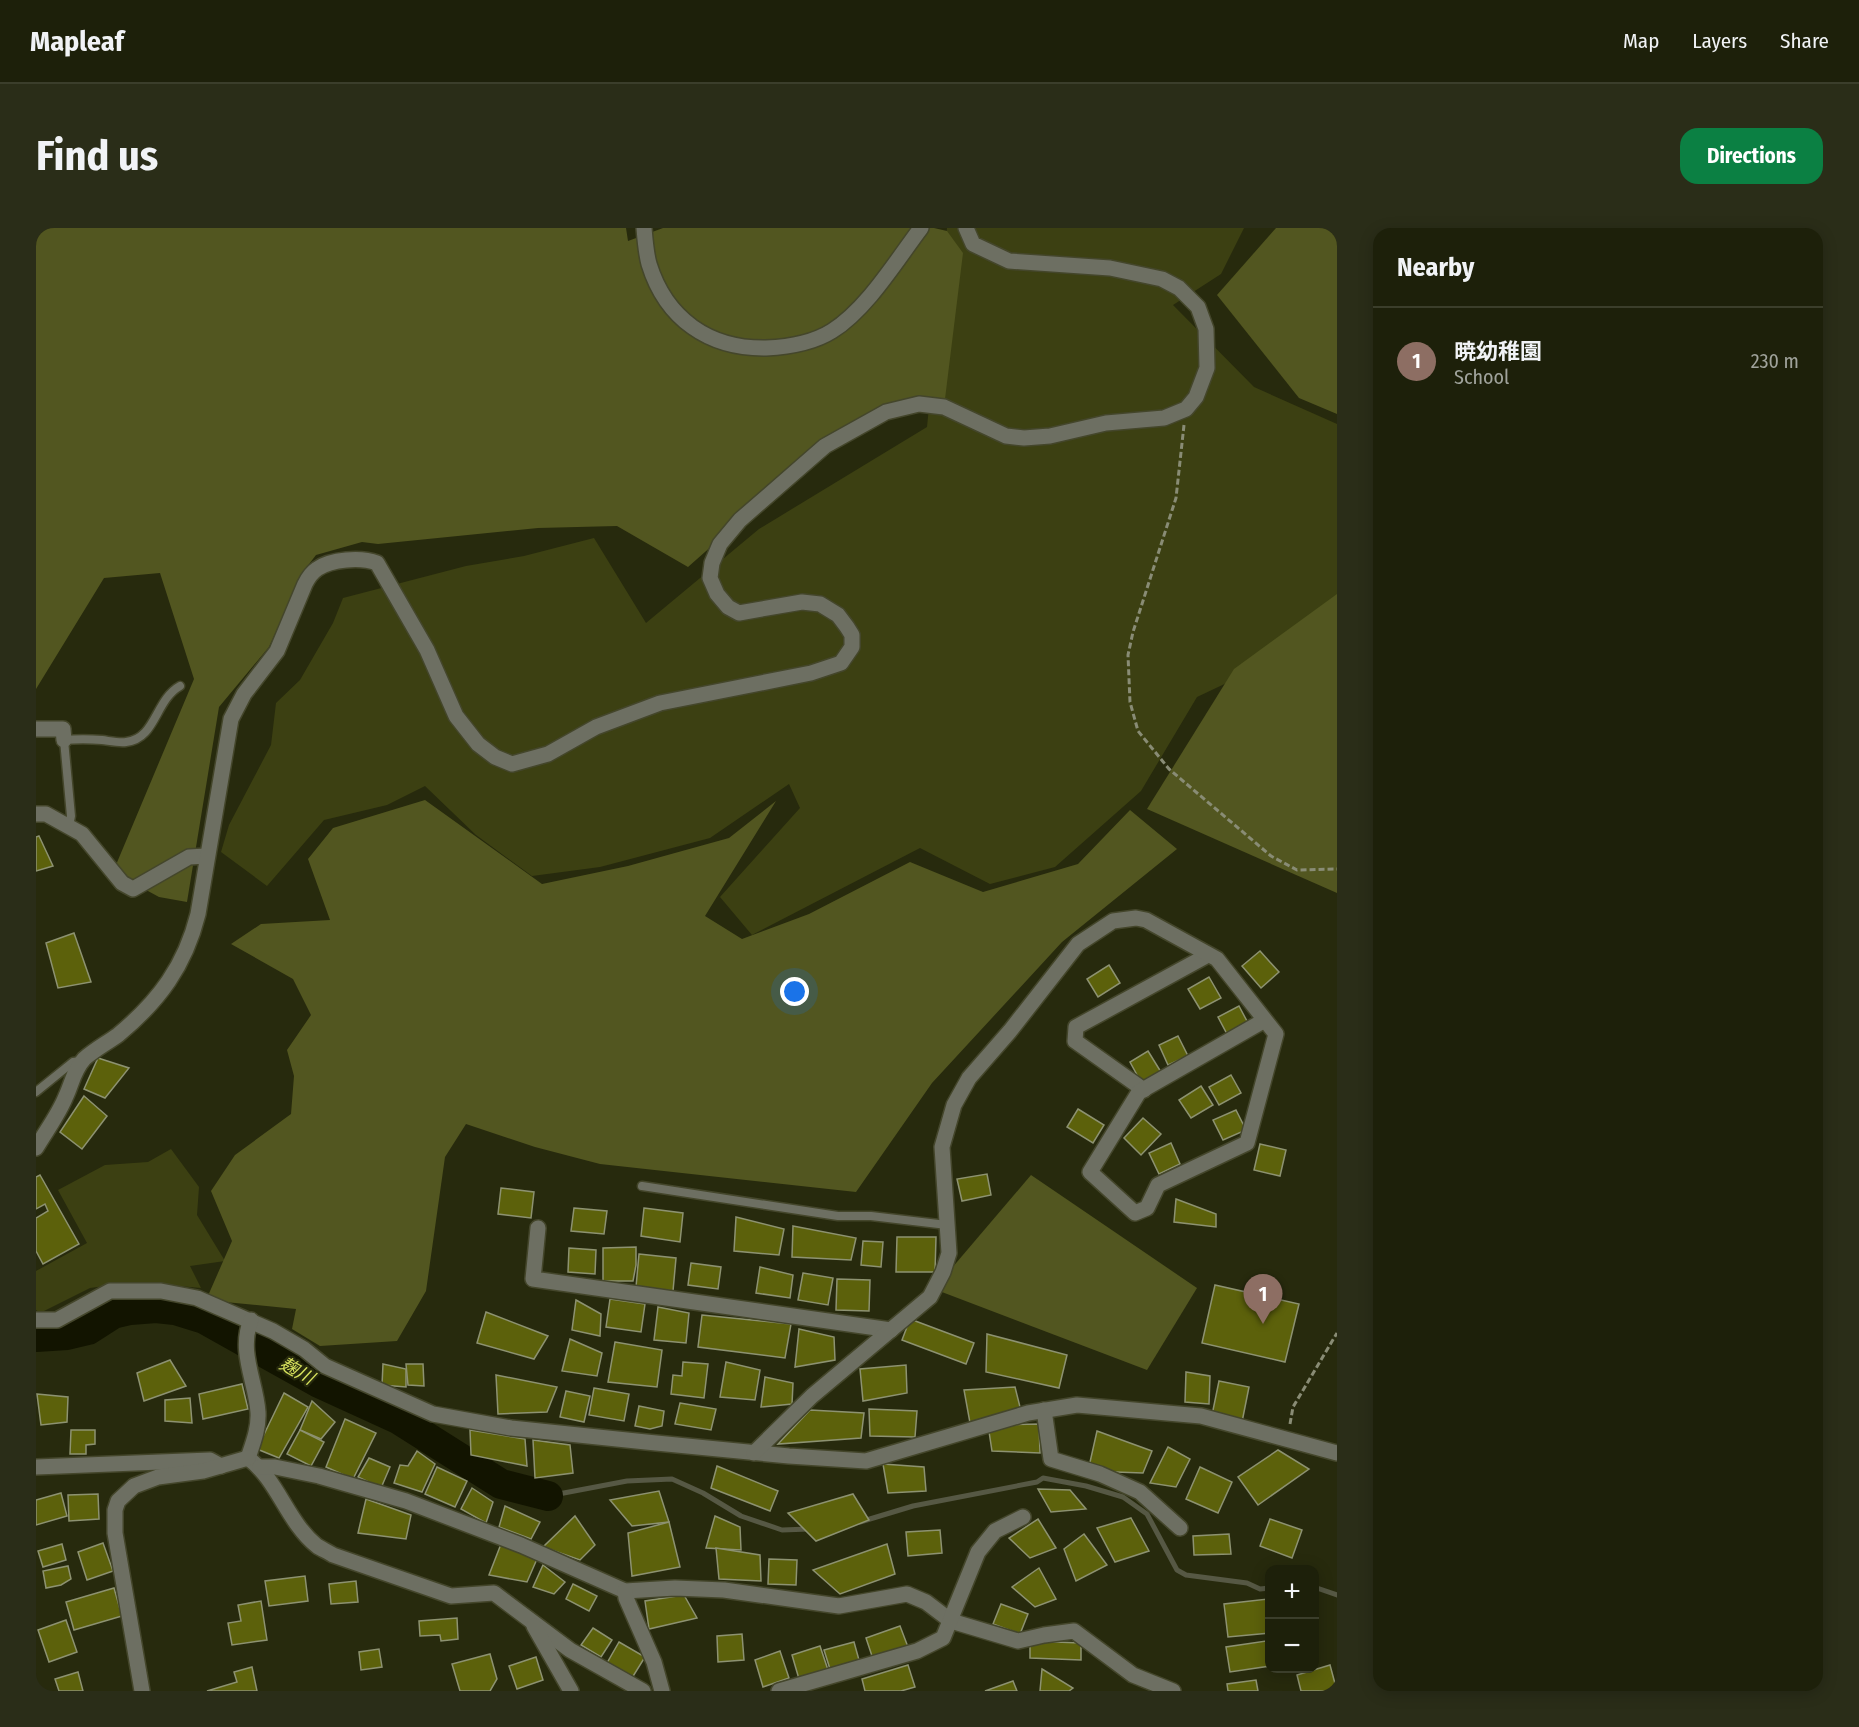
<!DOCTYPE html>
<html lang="en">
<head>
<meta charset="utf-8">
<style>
	:root { --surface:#1d200a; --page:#2a2d18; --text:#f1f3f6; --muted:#a0a39c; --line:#3b3e2b; --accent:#0b8043 }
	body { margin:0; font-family:"Fira Sans Condensed","Noto Sans JP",sans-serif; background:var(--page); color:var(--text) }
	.controls { position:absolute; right:18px; bottom:18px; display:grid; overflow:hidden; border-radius:12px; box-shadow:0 3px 15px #0003 }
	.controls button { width:54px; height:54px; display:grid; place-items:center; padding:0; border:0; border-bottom:2px solid var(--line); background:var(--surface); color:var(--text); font:30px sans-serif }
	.you { position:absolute; left:759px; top:764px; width:21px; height:21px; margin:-15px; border:4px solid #fff; border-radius:50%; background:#1a73e8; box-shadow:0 0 0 9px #1a73e833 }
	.badge { display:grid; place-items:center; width:39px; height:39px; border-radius:50%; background:var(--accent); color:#fff; font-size:20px; font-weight:700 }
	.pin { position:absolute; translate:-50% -50px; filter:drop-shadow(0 2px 3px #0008) }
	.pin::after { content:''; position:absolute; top:32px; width:21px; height:18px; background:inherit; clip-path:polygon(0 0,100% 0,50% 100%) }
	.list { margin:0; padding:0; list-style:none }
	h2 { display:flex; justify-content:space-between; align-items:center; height:78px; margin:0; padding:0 24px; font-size:26px }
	h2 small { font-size:20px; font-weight:400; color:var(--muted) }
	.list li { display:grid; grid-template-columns:39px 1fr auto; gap:18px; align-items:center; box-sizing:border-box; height:108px; padding:0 24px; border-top:2px solid var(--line) }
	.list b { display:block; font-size:22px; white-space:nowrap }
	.list p { margin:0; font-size:20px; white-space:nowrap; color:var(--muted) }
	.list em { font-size:20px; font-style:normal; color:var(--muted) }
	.map { position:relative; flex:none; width:1301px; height:1463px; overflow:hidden; border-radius:18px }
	header { display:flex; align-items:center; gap:36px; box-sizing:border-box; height:84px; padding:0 30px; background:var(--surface); border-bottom:2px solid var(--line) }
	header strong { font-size:28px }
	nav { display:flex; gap:33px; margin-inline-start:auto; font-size:21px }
	.intro { display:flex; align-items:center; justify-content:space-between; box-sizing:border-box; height:144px; padding:0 36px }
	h1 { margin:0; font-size:42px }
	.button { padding:15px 27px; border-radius:18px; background:var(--accent); color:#fff; font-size:21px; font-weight:700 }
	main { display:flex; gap:36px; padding:0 36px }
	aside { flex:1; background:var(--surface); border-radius:18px; box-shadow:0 3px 15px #0003 }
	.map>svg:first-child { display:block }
</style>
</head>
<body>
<header>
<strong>Mapleaf</strong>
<nav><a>Map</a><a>Layers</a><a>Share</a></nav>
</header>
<div class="intro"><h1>Find us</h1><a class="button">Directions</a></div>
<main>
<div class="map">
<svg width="1301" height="1463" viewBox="0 0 1301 1463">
	<rect width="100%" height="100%" fill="#272a0d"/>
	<!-- green -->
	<g fill="#3c4012">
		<polygon points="911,0 1208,0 1185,46 1137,77 1218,159 1301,196 1301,383 1241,431 1161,469 1105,563 1019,639 954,656 884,620 716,707 684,669 764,580 753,556 674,610 564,639 496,648 440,607 389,558 351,577 288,592 231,658 185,624 193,597 235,517 240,475 264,452 297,395 307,370 430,338 488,328 558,310 610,395 723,301 891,199"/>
		<polygon points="135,921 163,959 161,987 189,1033 154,1038 165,1060 98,1054 54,1060 4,1085 0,1082 0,1043 51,1015 22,962 69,937 112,934"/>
	</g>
	<!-- forest -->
	<g fill="#525620">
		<polygon points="0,0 590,0 592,13 627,0 898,0 911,3 927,25 908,179 860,173 721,278 652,339 581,298 502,300 342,316 326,314 280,327 267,344 233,419 183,479 151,674 123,669 77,644 158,451 124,345 68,350 0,461"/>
		<polygon points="1240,0 1301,0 1301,186 1263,170 1181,67"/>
		<polygon points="1301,366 1301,665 1111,581 1198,441"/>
		<polygon points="389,572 506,656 592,638 693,610 740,573 669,688 706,711 773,686 874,634 947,664 1042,636 1094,582 1141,621 1026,714 896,855 820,964 564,936 499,919 430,896 409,929 390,1063 361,1113 284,1118 256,1101 260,1081 189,1074 171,1070 196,1013 175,963 199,927 255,886 258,848 251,822 275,787 257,751 195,716 225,696 294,692 272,631 297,600"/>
		<polygon points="995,947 1161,1060 1111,1142 898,1061"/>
	</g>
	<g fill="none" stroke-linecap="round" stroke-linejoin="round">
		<!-- stream -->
		<g stroke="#565844" stroke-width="5">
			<polyline points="512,1268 591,1253 636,1251 667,1265 705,1288 746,1302 773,1301"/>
			<polyline points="824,1294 877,1278 1001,1254 1007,1250 1050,1258 1087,1269 1111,1286 1141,1342 1150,1347 1211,1355 1224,1361 1234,1360"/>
			<polyline points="1278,1359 1301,1367"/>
		</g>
		<!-- river -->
		<polyline stroke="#121400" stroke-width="30" points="0,1109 31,1107 52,1102 77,1086 94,1082 120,1080 139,1082 168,1091 281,1154 362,1191 465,1256 512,1268"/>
	</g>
	<!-- building -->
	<g fill="#5c610b" stroke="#8d9271" stroke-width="1.5">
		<polygon points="3,608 17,638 0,643 0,609"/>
		<polygon points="38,705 55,754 22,760 10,715"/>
		<polygon points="1224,723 1243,744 1225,760 1206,738"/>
		<polygon points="1073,737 1084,755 1062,769 1051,751"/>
		<polygon points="1173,749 1185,770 1164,781 1152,761"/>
		<polygon points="1203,778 1212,795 1191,806 1182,789"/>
		<polygon points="1142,808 1152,828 1132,837 1123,817"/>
		<polygon points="1112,823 1125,844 1106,856 1094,834"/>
		<polygon points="62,830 93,840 69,870 48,861"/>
		<polygon points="1195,847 1205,865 1183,877 1173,859"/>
		<polygon points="1165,858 1177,877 1155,890 1143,872"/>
		<polygon points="48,868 71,888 46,921 24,904"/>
		<polygon points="1042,881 1068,897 1057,915 1031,899"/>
		<polygon points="1200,882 1210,902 1187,912 1177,892"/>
		<polygon points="1107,890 1125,906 1105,927 1088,910"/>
		<polygon points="1135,915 1144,936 1123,946 1113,925"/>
		<polygon points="1224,916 1250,922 1244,948 1218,942"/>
		<polygon points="951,946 955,967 926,973 921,951"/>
		<polygon points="4,947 43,1016 7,1036 0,1023 0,990 12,983 9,976 0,981 0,949"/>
		<polygon points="465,960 498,964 495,990 462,986"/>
		<polygon points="1140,971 1180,986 1180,999 1138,994"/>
		<polygon points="538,980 571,983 568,1006 535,1003"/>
		<polygon points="608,980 647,985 644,1014 605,1008"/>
		<polygon points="700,989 748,1001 743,1027 698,1023"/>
		<polygon points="757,998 820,1010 815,1032 756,1029"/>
		<polygon points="861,1009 900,1009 899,1044 860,1044"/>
		<polygon points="827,1013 847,1014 845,1039 825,1037"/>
		<polygon points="600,1019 600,1037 597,1053 567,1053 567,1020"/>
		<polygon points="533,1020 560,1022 559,1046 532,1044"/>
		<polygon points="603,1026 640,1030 637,1063 600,1059"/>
		<polygon points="655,1035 685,1039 682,1061 652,1057"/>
		<polygon points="724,1039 757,1047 754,1070 720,1065"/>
		<polygon points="767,1045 797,1050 792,1077 762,1072"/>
		<polygon points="801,1051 834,1052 833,1083 800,1082"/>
		<polygon points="1179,1057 1263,1076 1249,1134 1166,1115"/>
		<polygon points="574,1071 609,1076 605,1104 570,1099"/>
		<polygon points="540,1072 565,1086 564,1108 536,1102"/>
		<polygon points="622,1079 653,1085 650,1115 618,1112"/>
		<polygon points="450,1084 512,1108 498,1131 441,1115"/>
		<polygon points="666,1087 755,1096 749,1130 662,1119"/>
		<polygon points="874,1091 938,1115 930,1136 866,1112"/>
		<polygon points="763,1101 798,1109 799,1132 759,1139"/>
		<polygon points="951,1106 1031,1127 1023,1160 950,1144"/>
		<polygon points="534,1111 566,1125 561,1148 526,1143"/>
		<polygon points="579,1114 626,1122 621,1159 572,1154"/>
		<polygon points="134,1132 150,1158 108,1173 101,1145"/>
		<polygon points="647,1134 672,1136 668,1170 635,1166 637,1147 646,1148"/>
		<polygon points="690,1134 724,1142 719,1172 684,1169"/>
		<polygon points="347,1136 370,1141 370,1159 346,1157"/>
		<polygon points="370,1136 387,1136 388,1158 372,1157"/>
		<polygon points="870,1137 871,1165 827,1173 824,1141"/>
		<polygon points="1150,1144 1174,1148 1173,1176 1149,1174"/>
		<polygon points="460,1147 521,1159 511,1184 462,1186"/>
		<polygon points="729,1149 757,1155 756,1176 725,1179"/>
		<polygon points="1183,1153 1213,1159 1206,1194 1176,1187"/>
		<polygon points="206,1156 212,1181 167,1191 163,1166"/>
		<polygon points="979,1159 986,1187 934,1195 928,1162"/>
		<polygon points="558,1160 593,1166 588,1193 553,1187"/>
		<polygon points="530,1163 554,1168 548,1194 524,1189"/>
		<polygon points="248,1165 272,1179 243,1230 221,1221"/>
		<polygon points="1,1166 32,1169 31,1194 5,1197"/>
		<polygon points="154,1170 156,1195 129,1193 129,1172"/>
		<polygon points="276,1173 299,1194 285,1211 264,1202"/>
		<polygon points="644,1175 680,1181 675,1202 639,1196"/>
		<polygon points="603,1178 628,1183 626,1198 614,1201 599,1198"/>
		<polygon points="833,1181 881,1183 879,1209 834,1208"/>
		<polygon points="774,1182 828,1185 825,1210 742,1216"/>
		<polygon points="309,1191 340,1205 317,1251 290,1239"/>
		<polygon points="1003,1196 1004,1225 956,1223 952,1197"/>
		<polygon points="35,1202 59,1202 59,1216 50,1217 50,1226 34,1226"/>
		<polygon points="264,1202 288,1214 275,1238 251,1226"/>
		<polygon points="434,1202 489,1211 491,1238 435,1227"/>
		<polygon points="1061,1203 1116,1223 1107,1245 1052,1243"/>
		<polygon points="497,1212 534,1217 537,1245 499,1250"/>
		<polygon points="1132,1219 1154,1231 1140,1259 1114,1255"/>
		<polygon points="1242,1222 1273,1241 1222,1277 1202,1249"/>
		<polygon points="381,1223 399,1236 386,1264 358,1255 364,1237 372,1238"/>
		<polygon points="333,1230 354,1239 345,1260 322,1249"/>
		<polygon points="847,1236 888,1239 890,1263 852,1265"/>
		<polygon points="681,1238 742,1263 734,1283 675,1260"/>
		<polygon points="401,1239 431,1253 419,1279 389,1266"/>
		<polygon points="1164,1239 1196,1254 1182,1285 1150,1271"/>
		<polygon points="436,1260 457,1274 450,1295 425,1281"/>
		<polygon points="1002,1261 1034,1262 1050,1281 1015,1284"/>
		<polygon points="623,1263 633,1294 596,1298 574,1272"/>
		<polygon points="25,1265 31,1288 0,1297 0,1272"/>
		<polygon points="62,1266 63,1291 33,1293 32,1267"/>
		<polygon points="817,1266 833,1292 780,1313 752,1285"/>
		<polygon points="330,1271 375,1287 370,1311 322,1305"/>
		<polygon points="469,1278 504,1294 495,1311 463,1299"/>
		<polygon points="539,1288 559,1317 544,1332 507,1319"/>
		<polygon points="679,1288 704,1299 705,1322 670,1320"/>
		<polygon points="1095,1290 1113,1323 1079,1334 1061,1300"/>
		<polygon points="1002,1291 1020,1320 994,1330 973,1310"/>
		<polygon points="1234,1291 1266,1302 1256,1330 1224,1318"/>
		<polygon points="633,1294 644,1339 596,1348 592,1305"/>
		<polygon points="904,1302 906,1325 872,1328 870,1304"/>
		<polygon points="1048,1306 1071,1337 1040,1353 1028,1321"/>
		<polygon points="1193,1306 1195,1326 1158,1327 1157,1308"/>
		<polygon points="67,1315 77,1343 51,1352 42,1324"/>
		<polygon points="26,1316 30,1332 7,1339 2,1323"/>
		<polygon points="465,1316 501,1331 491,1354 453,1347"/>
		<polygon points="851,1316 859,1346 804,1366 777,1342"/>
		<polygon points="680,1320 724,1327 725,1353 683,1351"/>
		<polygon points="733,1331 761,1332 760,1357 732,1356"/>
		<polygon points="507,1337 529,1354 518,1366 497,1359"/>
		<polygon points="32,1338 35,1351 25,1357 10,1360 7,1343"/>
		<polygon points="1003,1340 1020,1371 999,1379 976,1359"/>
		<polygon points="269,1348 272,1373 233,1378 229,1353"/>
		<polygon points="320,1353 322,1374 295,1376 293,1356"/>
		<polygon points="537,1356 561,1368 553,1383 530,1371"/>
		<polygon points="78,1360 86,1388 38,1402 30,1374"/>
		<polygon points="648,1367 661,1390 613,1401 609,1373"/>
		<polygon points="1232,1371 1234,1405 1192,1409 1188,1376"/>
		<polygon points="225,1373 231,1412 196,1417 192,1395 205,1393 202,1377"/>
		<polygon points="965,1376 992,1386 984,1406 957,1396"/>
		<polygon points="421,1390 422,1411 405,1413 404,1407 384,1408 383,1393"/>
		<polygon points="30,1392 41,1424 13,1434 2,1402"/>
		<polygon points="864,1398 872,1419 837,1431 830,1410"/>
		<polygon points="557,1400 576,1412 565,1429 545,1417"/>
		<polygon points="706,1406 708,1432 682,1434 681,1408"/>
		<polygon points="994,1413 1045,1415 1045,1432 994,1430"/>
		<polygon points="1230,1413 1234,1438 1194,1444 1190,1419"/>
		<polygon points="583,1414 609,1429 596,1450 571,1435"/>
		<polygon points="818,1414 823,1432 794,1441 788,1422"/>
		<polygon points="784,1418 792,1442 763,1451 756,1427"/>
		<polygon points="343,1421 346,1439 325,1442 323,1424"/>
		<polygon points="744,1423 753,1450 727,1459 719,1432"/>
		<polygon points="454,1426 461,1451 454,1463 424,1463 416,1436"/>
		<polygon points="500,1429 507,1452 481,1461 473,1438"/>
		<polygon points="872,1437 879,1459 865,1463 829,1463 826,1451"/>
		<polygon points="1294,1437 1301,1463 1265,1463 1261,1447"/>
		<polygon points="216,1439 221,1463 171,1463 201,1454 198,1444"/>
		<polygon points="1006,1441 1037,1460 1033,1463 1004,1463"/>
		<polygon points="42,1444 47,1463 23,1463 19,1451"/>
		<polygon points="1220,1452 1222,1463 1192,1463 1191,1456"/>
		<polygon points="977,1453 981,1463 949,1463"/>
	</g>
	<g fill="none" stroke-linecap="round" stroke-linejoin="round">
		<!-- lane casing -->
		<g stroke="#44462b" stroke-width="11">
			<g id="lane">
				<path d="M33,598l2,-10 -7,-76c13,-1 25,-1 38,0 8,1 17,3 24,2 30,-3 29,-42 54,-56"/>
				<polyline points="0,864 37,834 45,833"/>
				<polyline points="606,958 802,988 835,988 911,997"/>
			</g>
		</g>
		<!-- street casing -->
		<g stroke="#44462b" stroke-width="18">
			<g id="street">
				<path d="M608,0c1,12 2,25 5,36 17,55 60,85 117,84 21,-1 47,-5 66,-17 35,-22 64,-70 89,-103"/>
				<polyline points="0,501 27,501 28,512"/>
				<polyline points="0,586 10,586 46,606 86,655 97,661 153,629 170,628"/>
				<polyline points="1108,862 1039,813 1040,799 1172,727"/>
				<path d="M0,920c10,-17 23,-34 30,-52 6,-13 8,-26 18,-37 10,-9 23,-16 34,-24 41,-34 67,-69 80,-121l33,-195 13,-25 33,-43 28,-67c3,-6 6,-11 12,-15 14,-10 44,-12 60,-6l50,87 29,66 22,28 17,13 17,7 36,-10 48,-27 64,-24 151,-30 30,-10 11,-16v-12l-5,-8 -9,-12 -18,-11 -18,-2 -63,11 -11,-6 -11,-13 -7,-16 2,-15 8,-19 20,-24 85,-74 61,-34 33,-8 25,3 62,29 18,2 26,-2 56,-13 58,-5 22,-9 10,-12 11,-29 -1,-39 -8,-22 -19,-19 -17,-9 -52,-11 -101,-7 -36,-17 -7,-16"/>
				<polyline points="502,1000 497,1051 855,1102"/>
				<polyline points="0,1092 21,1092 74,1063 125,1063 161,1070 237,1103 268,1121 289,1138 397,1186 475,1200 610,1214 753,1228 830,1233 992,1185 1041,1177 1165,1188 1301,1225"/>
				<polyline points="1008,1182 1015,1231 1064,1246 1104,1264 1144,1300"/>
				<polyline points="718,1225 776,1168 894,1069 907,1044 913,1025 906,919 918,877 933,850 974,803 1042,716 1077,693 1100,690 1110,692 1181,731 1240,806 1211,915 1122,957 1111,980 1099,985 1054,944 1103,864 1229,792"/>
				<path d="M212,1230c30,22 39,64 69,88 5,3 11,6 16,9l118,41 43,-3 76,57 73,41"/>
				<path d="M212,1230c5,-15 11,-30 10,-46 -2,-30 -20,-61 -7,-92"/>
				<polyline points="0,1239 174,1232 185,1238"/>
				<polyline points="224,1239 239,1239 283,1248 370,1273 485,1317 589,1363 639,1360 688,1362 803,1378 871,1366 890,1374 915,1393 982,1413 1008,1407 1038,1403 1097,1447 1137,1463"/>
				<polyline points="589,1363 590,1370 618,1434 626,1463"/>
				<polyline points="498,1398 535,1463"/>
				<polyline points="106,1463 79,1305 79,1282 82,1273 98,1258 122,1249 167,1243 212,1230"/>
				<polyline points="743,1463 881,1423 907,1410 942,1324 959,1303 987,1289"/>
			</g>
		</g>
		<!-- path -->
		<g stroke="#898c75" stroke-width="3" stroke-dasharray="6 3" stroke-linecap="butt">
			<polyline points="1148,197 1140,270 1097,404 1092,427 1094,474 1102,503 1133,541 1235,628 1261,642 1301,641"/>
			<polyline points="1254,1196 1257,1179 1301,1105"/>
		</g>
		<!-- lane -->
		<use href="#lane" stroke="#6d6f62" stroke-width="8"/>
		<!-- street -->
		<use href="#street" stroke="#6d6f62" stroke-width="15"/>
	</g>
	<g text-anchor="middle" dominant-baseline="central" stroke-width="4.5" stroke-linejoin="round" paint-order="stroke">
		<!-- water labels -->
		<g font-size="18" font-style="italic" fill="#d9e45e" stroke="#272a0d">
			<text transform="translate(261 1143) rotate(29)">麹川</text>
		</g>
	</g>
</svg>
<div class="controls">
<button>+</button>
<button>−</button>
</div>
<div class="you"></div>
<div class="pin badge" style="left:1227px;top:1096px;background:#8d6e63">1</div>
</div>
<aside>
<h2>Nearby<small></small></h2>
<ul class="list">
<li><span class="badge" style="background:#8d6e63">1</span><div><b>暁幼稚園</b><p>School</p></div><em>230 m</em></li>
</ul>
</aside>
</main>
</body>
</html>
